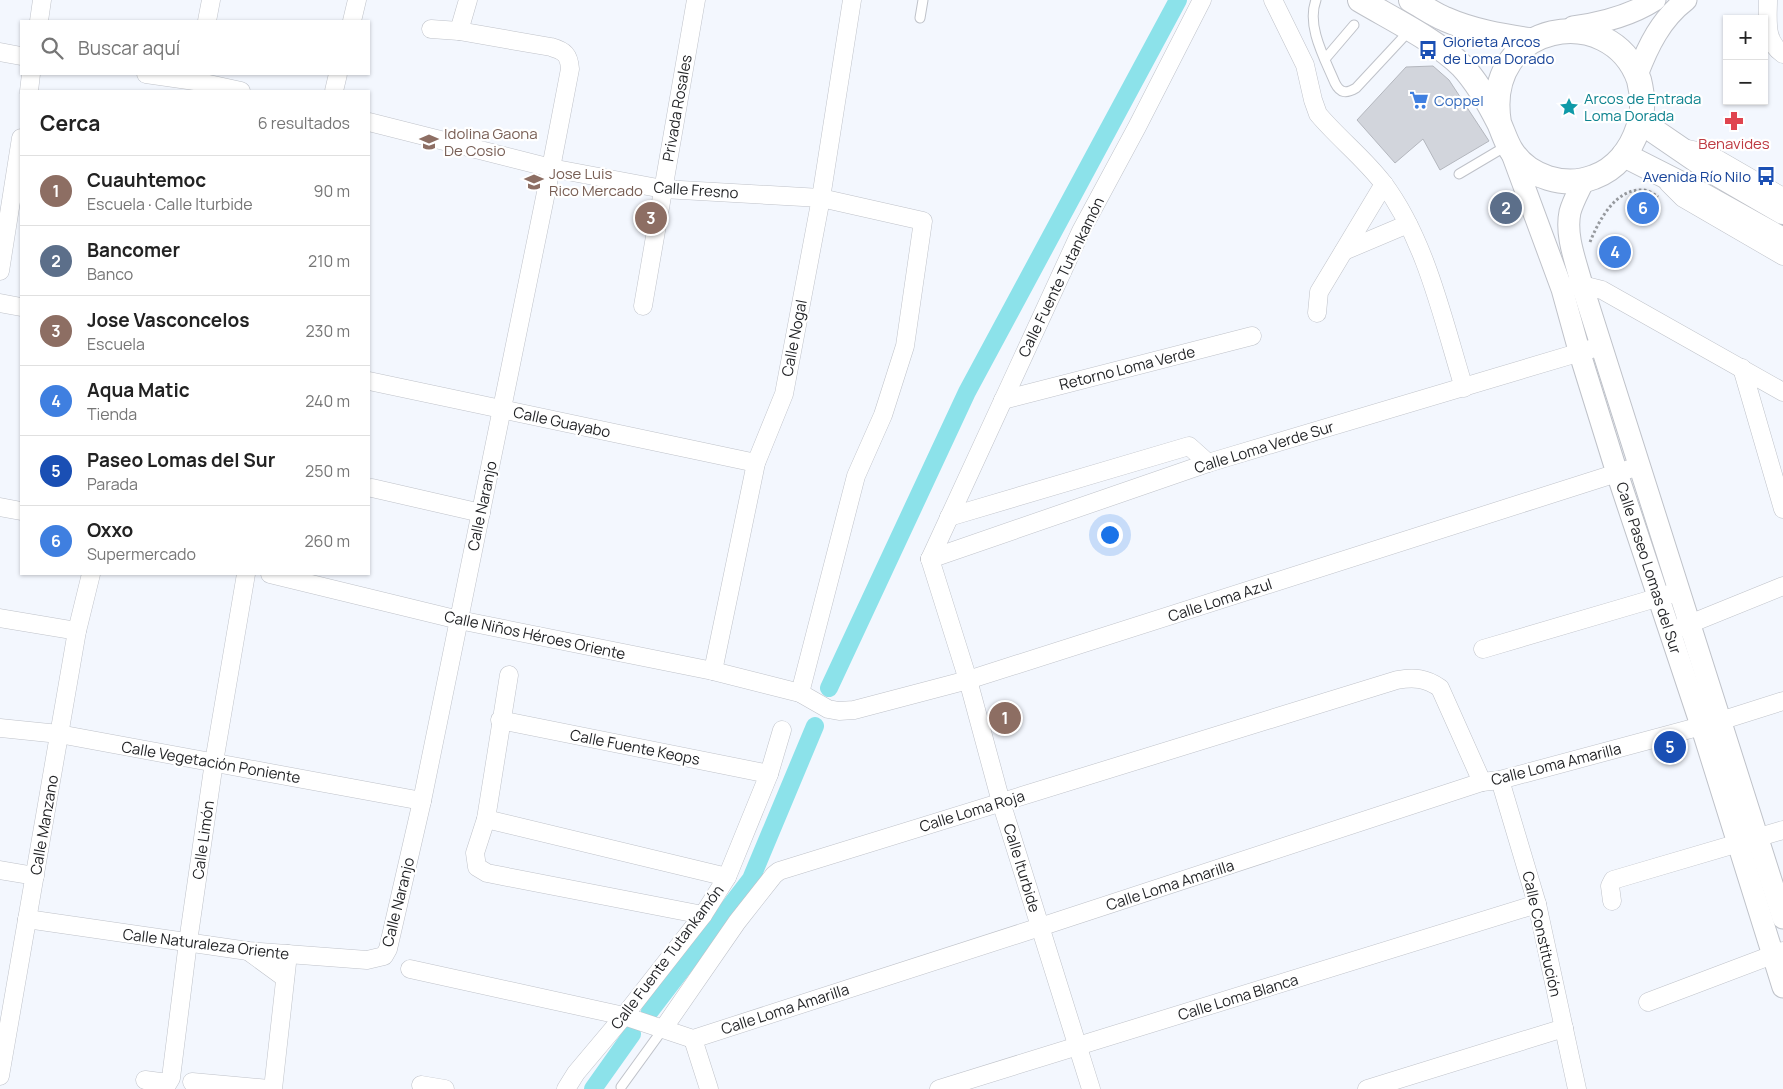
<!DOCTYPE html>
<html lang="es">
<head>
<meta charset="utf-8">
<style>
	:root { --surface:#fff; --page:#f2f2f2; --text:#222; --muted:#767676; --line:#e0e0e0; --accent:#942e04 }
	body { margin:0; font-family:Manrope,sans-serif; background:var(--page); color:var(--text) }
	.controls { position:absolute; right:15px; top:15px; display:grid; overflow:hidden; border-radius:0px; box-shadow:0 1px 4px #0004 }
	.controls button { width:45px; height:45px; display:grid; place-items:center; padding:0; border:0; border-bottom:1px solid var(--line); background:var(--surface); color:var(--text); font:25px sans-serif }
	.you { position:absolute; left:1109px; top:534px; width:18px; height:18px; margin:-12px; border:4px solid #fff; border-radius:50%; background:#1a73e8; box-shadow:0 0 0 8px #1a73e833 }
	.badge { display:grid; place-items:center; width:32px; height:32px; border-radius:50%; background:var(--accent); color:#fff; font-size:16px; font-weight:700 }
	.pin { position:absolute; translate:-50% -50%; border:2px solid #fff; box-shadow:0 1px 5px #0006 }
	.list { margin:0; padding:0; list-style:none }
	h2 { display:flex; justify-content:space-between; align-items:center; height:65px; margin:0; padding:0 20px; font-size:21px }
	h2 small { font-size:16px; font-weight:400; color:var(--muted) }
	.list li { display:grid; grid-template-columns:32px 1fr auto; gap:15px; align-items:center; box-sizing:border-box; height:70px; padding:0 20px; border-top:1px solid var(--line) }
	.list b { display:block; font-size:19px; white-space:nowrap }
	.list p { margin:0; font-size:16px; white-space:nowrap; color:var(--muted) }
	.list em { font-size:16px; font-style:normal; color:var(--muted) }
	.icon { flex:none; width:28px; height:28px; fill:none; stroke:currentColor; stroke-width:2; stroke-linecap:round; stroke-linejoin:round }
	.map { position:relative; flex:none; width:1783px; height:1089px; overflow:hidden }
	.search { position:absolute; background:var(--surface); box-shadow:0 1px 4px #0004; left:20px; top:20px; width:350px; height:55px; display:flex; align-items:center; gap:12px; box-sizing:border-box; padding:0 18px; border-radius:0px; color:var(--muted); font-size:19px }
	.panel { position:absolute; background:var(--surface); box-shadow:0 1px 4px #0004; left:20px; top:90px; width:350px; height:485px; border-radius:0px }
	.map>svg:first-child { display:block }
</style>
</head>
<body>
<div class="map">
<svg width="1783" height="1089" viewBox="0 0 1783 1089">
	<rect width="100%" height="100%" fill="#f3f7fe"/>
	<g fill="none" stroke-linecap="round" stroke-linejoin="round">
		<!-- canal -->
		<g stroke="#8ce2ea" stroke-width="18">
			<polyline points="829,688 967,392 1178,0"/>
			<polyline points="650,1011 751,879 815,726"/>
			<polyline points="593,1089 632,1034"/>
		</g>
	</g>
	<!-- building -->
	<polygon fill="#d2d5dc" stroke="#b4b7be" points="1433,66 1449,80 1489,141 1440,170 1423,139 1395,163 1357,120 1406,67"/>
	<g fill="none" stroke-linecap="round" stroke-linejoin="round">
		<!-- service casing -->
		<g stroke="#bfc2c9" stroke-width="11">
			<g id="service">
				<path d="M1316,0c-10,26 9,59 19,83 5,10 11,11 21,5l54,-58"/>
				<polyline points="920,18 923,0"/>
				<polyline points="1325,59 1354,25"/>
				<polyline points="1459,174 1508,145"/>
				<polyline points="621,1087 663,1029"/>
			</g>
		</g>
		<!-- minor casing -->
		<g stroke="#bfc2c9" stroke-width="19">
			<g id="minor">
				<path d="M1273,0l32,65 8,35 5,14c20,24 46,44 65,69 43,57 60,137 81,205"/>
				<path d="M1768,0c0,20 -4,41 15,54"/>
				<polyline points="39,21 42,0"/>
				<polyline points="207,21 211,0"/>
				<polyline points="352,21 357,0"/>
				<polyline points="459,31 468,0"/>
				<polyline points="0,52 21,56"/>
				<polyline points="146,74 195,81 241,91"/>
				<polyline points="29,91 31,74"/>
				<polyline points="334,91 338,74"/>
				<polyline points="369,122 551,168 663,189 821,198 923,221 905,346 883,415 856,476 800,693"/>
				<polyline points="1688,149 1707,153 1783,197"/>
				<polyline points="1668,183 1683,198 1783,256"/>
				<polyline points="1344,251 1408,224"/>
				<polyline points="0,271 21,138"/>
				<polyline points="1571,287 1582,285 1602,290 1783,392"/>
				<polyline points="0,303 21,307"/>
				<polyline points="643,306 696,0"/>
				<polyline points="1317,313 1319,292 1384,184"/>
				<polyline points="1742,368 1783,509"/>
				<polyline points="369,381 756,463"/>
				<polyline points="1003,400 1252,336"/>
				<polyline points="372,488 481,513"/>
				<polyline points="0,507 21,511"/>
				<polyline points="949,517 1189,446 1208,463"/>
				<polyline points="930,559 1208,463 1601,346"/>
				<polyline points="930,559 1081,231 1137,127 1202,0"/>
				<polyline points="930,559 968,680 1001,802 1091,1089"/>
				<polyline points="270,574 459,620 713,671 800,693 828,709 839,711 854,710 968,680 1639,466"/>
				<polyline points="0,618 77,631"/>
				<polyline points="1677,629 1783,586"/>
				<polyline points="1483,649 1670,594"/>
				<polyline points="713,671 756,463 784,394 821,198 852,0"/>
				<polyline points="509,675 486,819 475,853 477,867 487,873 703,915"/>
				<polyline points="500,720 769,774"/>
				<polyline points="0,728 59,734 422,801"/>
				<polyline points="1500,780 1537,904 1577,1089"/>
				<polyline points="486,819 727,877"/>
				<polyline points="0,870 35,876"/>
				<polyline points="1612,901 1610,886 1613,880 1783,830"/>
				<path d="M27,919l221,32 119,9 17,-4 4,-7 34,-148 129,-633 19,-99c-1,-14 -5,-18 -19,-22l-92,-16 -28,-2"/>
				<polyline points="248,951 285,978"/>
				<polyline points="410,969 624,1016 693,1039 1040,927 1482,782 1500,780 1720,721 1783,701"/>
				<polyline points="1648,1002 1783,951"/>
				<path d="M663,1029l74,-107 37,-47 5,-4 618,-191c17,-3 29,-2 43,8l42,94"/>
				<polyline points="693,1039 709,1089"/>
				<polyline points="0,1076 77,631 91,574"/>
				<polyline points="145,1080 168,1083 171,1078 188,942 214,762 246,574"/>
				<polyline points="192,1082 269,1089"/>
				<polyline points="421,1085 445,1089"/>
				<polyline points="273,1089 288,954"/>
				<polyline points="566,1089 576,1073 624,1016 703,915 727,877 769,774 782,730"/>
				<polyline points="939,1089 1537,904"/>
				<polyline points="1367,1089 1564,1028"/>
			</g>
		</g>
		<!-- tertiary casing -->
		<g stroke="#bfc2c9" stroke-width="23">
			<g id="tertiary">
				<path d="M1573,27c29,-4 57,-11 82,-27"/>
				<path d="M1637,75c11,-29 24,-56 49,-75"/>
				<polyline points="1511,151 1562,289 1580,354 1617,473 1701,725 1783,987"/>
				<path d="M1584,180c-5,11 -11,21 -14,32 -5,24 6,50 12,73l201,633"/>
			</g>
		</g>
		<!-- secondary casing -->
		<g stroke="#bfc2c9" stroke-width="26">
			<g id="secondary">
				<path d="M1360,0c32,19 77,41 102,66 15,16 27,37 37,57 4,9 7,19 12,27 17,28 55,38 83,27 22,-8 37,-27 44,-49 6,-16 5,-32 1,-48 -28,-80 -157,-59 -140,43"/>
				<path d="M1411,0c11,6 22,14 34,19 27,12 56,17 84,21"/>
				<polyline points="1641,122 1714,172 1783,212"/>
				<polyline points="1624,155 1697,192 1783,240"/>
			</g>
		</g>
		<!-- path -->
		<path stroke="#979a9f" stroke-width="3" stroke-dasharray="2.5 2.5" stroke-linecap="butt" d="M1590,242c9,-22 26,-54 53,-52 5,0 11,4 15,7"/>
		<!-- service -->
		<use href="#service" stroke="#fff" stroke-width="9"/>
		<!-- minor -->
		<use href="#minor" stroke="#fff" stroke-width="18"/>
		<!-- tertiary -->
		<use href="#tertiary" stroke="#fff" stroke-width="21"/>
		<!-- secondary -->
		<use href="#secondary" stroke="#fff" stroke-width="24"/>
	</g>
	<!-- icons -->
	<defs>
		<g id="bus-bare" transform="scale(1.5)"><path d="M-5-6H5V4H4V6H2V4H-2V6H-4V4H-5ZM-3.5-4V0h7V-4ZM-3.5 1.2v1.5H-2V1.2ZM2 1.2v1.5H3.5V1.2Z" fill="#1a4fb4" stroke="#fff" stroke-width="2.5" paint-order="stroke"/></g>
		<g id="supermarket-bare" transform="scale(1.5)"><path d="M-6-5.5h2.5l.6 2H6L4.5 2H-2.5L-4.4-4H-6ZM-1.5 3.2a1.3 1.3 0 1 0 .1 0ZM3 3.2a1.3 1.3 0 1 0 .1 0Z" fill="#3f7fe0" stroke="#fff" stroke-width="2.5" paint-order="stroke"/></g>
		<g id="sight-bare" transform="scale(1.5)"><path d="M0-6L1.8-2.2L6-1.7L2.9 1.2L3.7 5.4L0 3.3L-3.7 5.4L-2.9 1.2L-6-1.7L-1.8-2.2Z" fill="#0f9aa8" stroke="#fff" stroke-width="2.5" paint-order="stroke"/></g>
		<g id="pharmacy-bare" transform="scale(1.5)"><path d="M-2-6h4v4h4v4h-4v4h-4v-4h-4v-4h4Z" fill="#e0444e" stroke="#fff" stroke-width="2.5" paint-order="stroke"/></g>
		<g id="school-bare" transform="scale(1.5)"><path d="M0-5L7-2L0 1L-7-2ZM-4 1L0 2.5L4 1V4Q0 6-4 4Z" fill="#8d6e63" stroke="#fff" stroke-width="2.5" paint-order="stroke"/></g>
	</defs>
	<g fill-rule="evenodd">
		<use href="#bus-bare" x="1428" y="50"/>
		<use href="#supermarket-bare" x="1419" y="100"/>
		<use href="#sight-bare" x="1569" y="107"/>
		<use href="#pharmacy-bare" x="1734" y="121"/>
		<use href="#school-bare" x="429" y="142"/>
		<use href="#bus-bare" x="1766" y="176"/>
		<use href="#school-bare" x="534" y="182"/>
	</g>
	<g text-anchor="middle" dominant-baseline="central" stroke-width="4.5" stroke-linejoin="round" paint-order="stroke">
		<!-- transit labels -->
		<g font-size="15" fill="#164399" stroke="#fff" text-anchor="start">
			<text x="1443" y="41">Glorieta Arcos<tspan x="1443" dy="17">de Loma Dorado</tspan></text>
			<text x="1751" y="176" text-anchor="end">Avenida Río Nilo</text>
		</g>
		<!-- culture labels -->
		<g font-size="15" fill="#0d838f" stroke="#fff" text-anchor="start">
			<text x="1584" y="98">Arcos de Entrada<tspan x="1584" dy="17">Loma Dorada</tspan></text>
		</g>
		<!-- shop labels -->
		<g font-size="15" fill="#366cbe" stroke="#fff" text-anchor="start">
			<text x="1434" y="100">Coppel</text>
		</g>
		<!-- street labels -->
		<g font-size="15" fill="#1f2023" stroke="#fff">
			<text transform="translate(677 108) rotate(-80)">Privada Rosales</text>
			<text transform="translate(696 190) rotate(4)">Calle Fresno</text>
			<text transform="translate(1061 277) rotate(-64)">Calle Fuente Tutankamón</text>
			<text transform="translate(794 338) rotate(-79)">Calle Nogal</text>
			<text transform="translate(1127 368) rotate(-14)">Retorno Loma Verde</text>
			<text transform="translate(562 422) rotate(12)">Calle Guayabo</text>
			<text transform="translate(1264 447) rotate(-17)">Calle Loma Verde Sur</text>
			<text transform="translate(482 506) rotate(-78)">Calle Naranjo</text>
			<text transform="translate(1649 568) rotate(72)">Calle Paseo Lomas del Sur</text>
			<text transform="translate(1220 600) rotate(-18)">Calle Loma Azul</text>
			<text transform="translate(535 635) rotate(12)">Calle Niños Héroes Oriente</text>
			<text transform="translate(635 747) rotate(11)">Calle Fuente Keops</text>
			<text transform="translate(211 762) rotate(10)">Calle Vegetación Poniente</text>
			<text transform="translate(1556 764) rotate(-14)">Calle Loma Amarilla</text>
			<text transform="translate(972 811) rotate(-17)">Calle Loma Roja</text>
			<text transform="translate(44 825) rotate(-80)">Calle Manzano</text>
			<text transform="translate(203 840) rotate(-82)">Calle Limón</text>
			<text transform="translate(1022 868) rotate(73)">Calle Iturbide</text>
			<text transform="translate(1170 885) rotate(-18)">Calle Loma Amarilla</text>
			<text transform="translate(398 902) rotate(-76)">Calle Naranjo</text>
			<text transform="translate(1542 934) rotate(77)">Calle Constitución</text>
			<text transform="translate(206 944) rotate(7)">Calle Naturaleza Oriente</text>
			<text transform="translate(667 957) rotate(-53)">Calle Fuente Tutankamón</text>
			<text transform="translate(1238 997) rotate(-17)">Calle Loma Blanca</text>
			<text transform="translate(785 1009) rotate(-18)">Calle Loma Amarilla</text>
		</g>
		<!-- education labels -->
		<g font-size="15" fill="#785e54" stroke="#fff" text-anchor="start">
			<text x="444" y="133">Idolina Gaona<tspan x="444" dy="17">De Cosio</tspan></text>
			<text x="549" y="173">Jose Luis<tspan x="549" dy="17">Rico Mercado</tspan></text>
		</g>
		<!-- health labels -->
		<g font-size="15" fill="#be3a42" stroke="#fff">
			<text x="1734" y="143">Benavides</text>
		</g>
	</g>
</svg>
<div class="controls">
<button>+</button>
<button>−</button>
</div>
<div class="you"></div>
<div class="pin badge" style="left:1005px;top:718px;background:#8d6e63">1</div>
<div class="pin badge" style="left:1506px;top:208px;background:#5c6f8a">2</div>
<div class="pin badge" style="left:651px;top:218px;background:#8d6e63">3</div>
<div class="pin badge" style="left:1615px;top:252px;background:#3f7fe0">4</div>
<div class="pin badge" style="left:1670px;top:747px;background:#1a4fb4">5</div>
<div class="pin badge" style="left:1643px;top:208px;background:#3f7fe0">6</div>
<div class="search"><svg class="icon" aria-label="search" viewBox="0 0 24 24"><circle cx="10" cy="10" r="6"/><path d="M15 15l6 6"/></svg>Buscar aquí</div>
<section class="panel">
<h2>Cerca<small>6 resultados</small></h2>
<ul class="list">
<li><span class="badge" style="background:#8d6e63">1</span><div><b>Cuauhtemoc</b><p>Escuela · Calle Iturbide</p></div><em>90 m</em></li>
<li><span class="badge" style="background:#5c6f8a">2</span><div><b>Bancomer</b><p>Banco</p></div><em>210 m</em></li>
<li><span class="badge" style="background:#8d6e63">3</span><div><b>Jose Vasconcelos</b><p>Escuela</p></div><em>230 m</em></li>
<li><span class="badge" style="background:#3f7fe0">4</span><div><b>Aqua Matic</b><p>Tienda</p></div><em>240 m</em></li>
<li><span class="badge" style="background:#1a4fb4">5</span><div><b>Paseo Lomas del Sur</b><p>Parada</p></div><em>250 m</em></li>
<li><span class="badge" style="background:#3f7fe0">6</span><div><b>Oxxo</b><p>Supermercado</p></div><em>260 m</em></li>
</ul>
</section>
</div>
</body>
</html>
